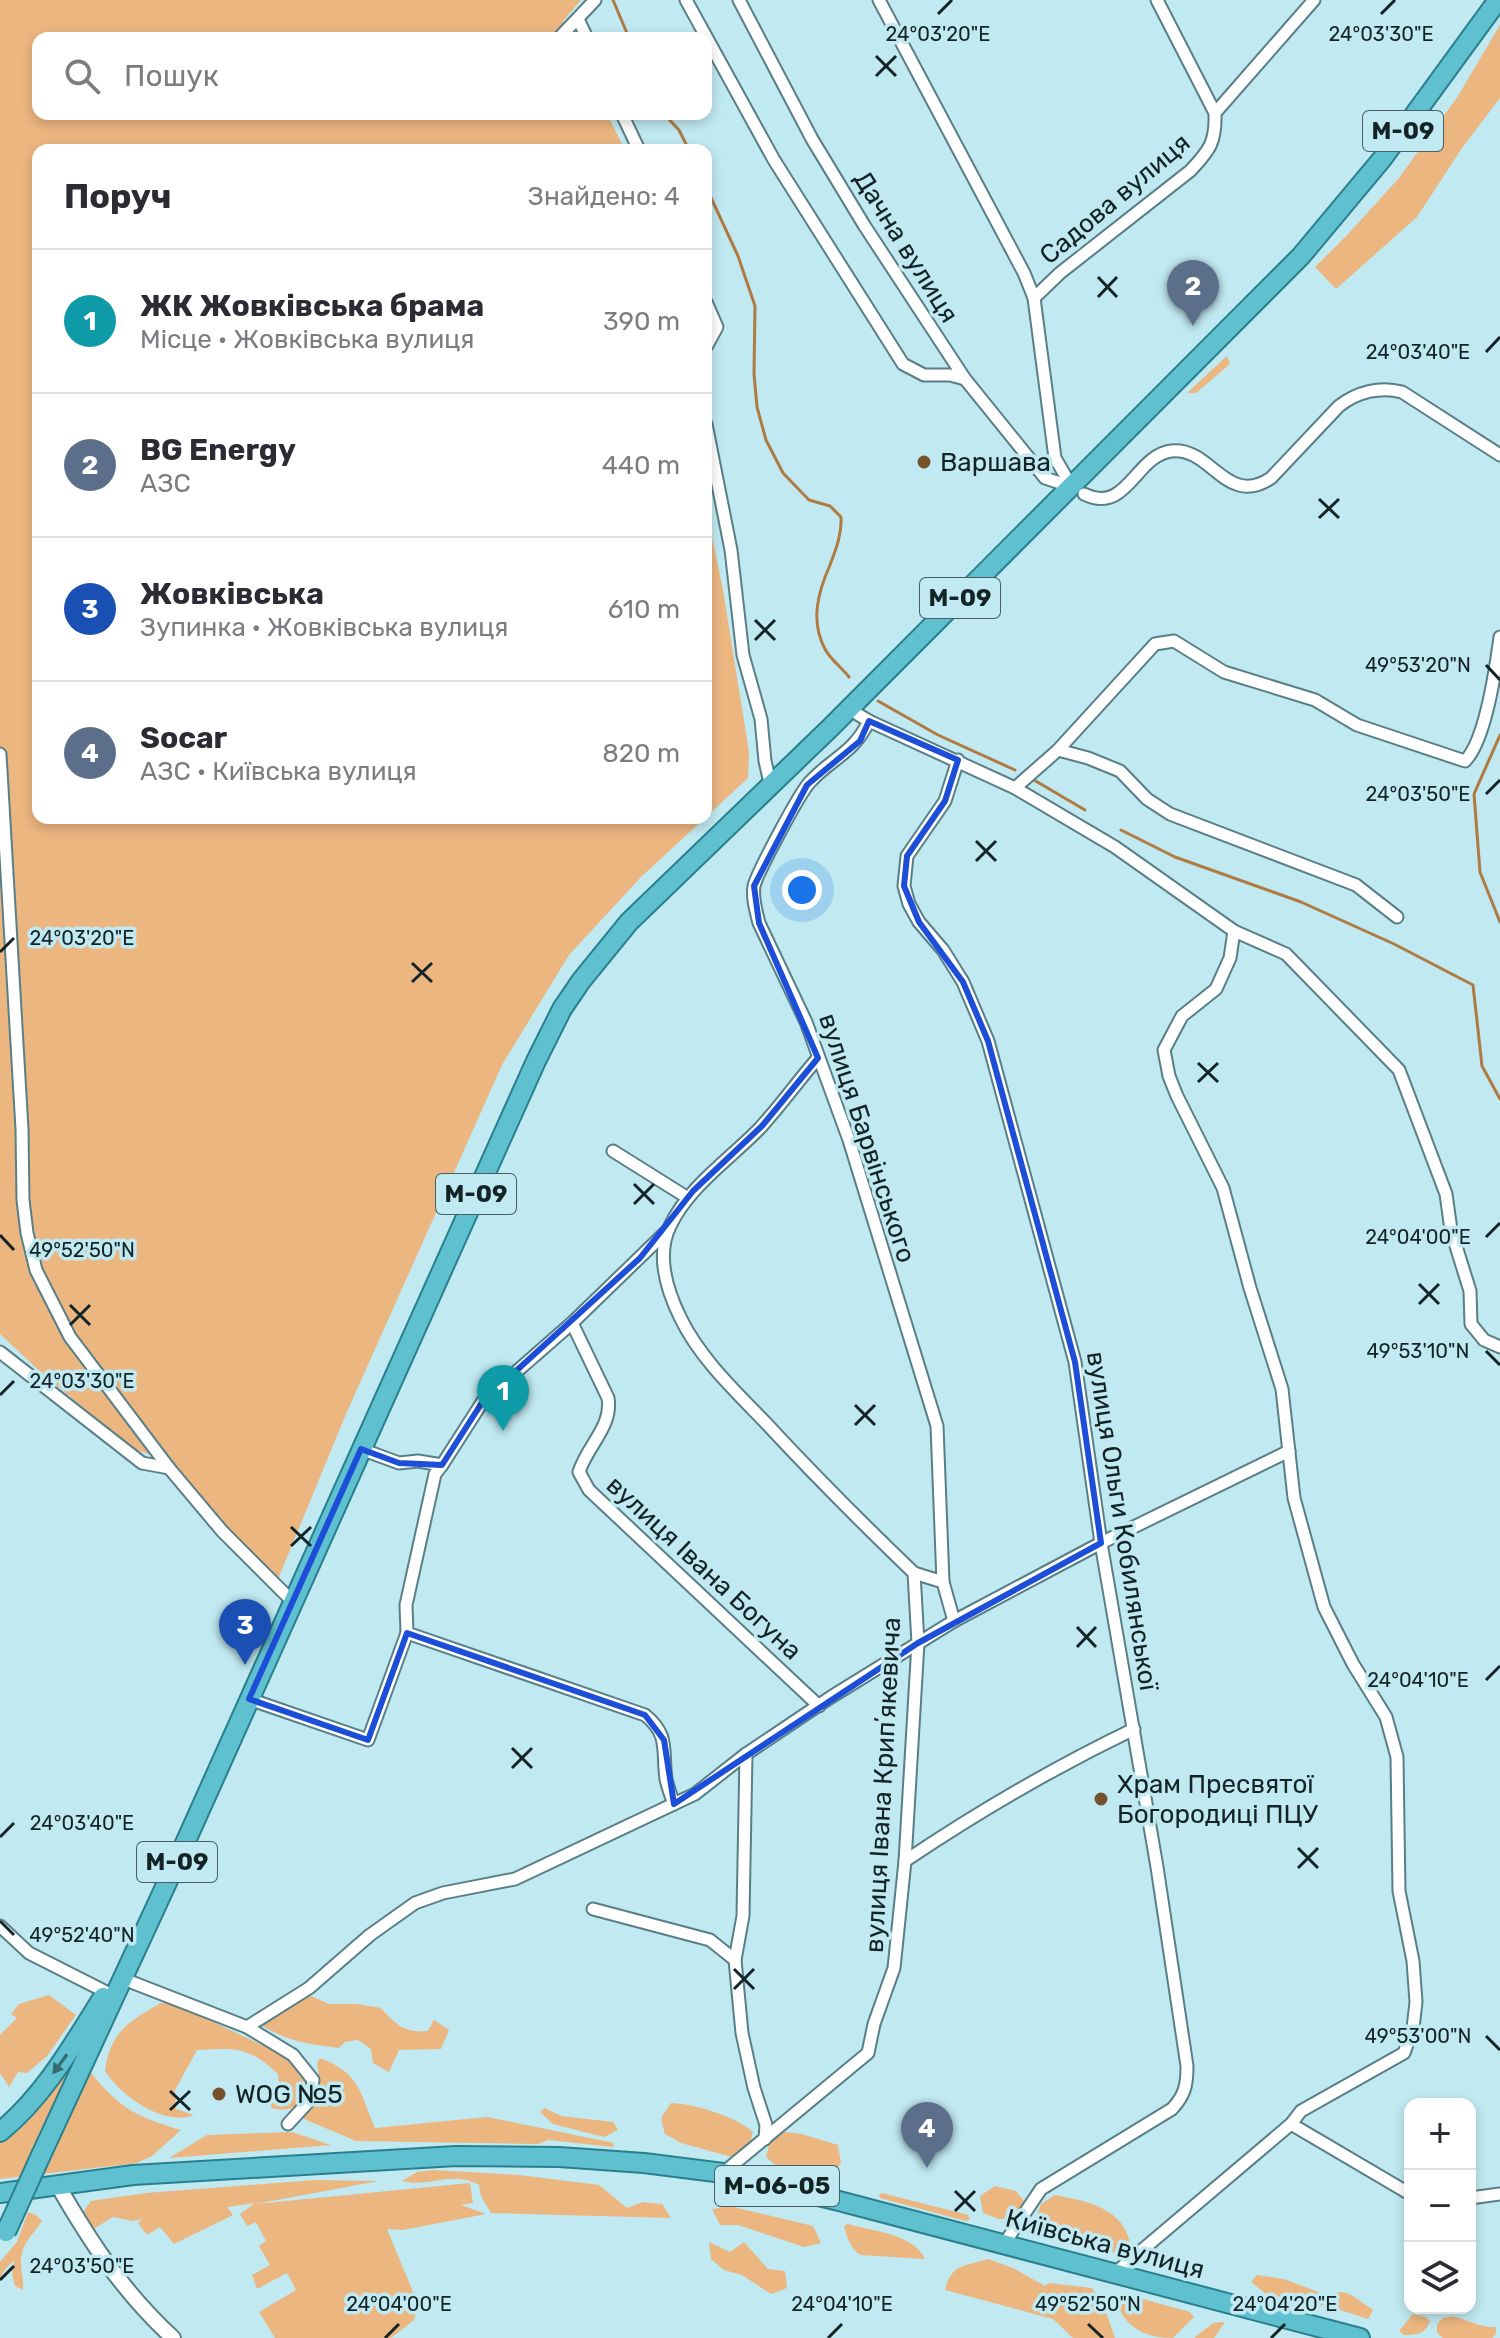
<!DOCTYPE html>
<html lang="uk">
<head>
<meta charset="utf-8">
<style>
	:root { --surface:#fff; --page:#f7f7f7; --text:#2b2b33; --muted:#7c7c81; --line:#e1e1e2; --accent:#75522b }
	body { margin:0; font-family:Rubik,sans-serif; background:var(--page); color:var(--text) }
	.controls { position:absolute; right:24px; bottom:24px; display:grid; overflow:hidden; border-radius:16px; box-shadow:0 4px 12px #0003 }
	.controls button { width:72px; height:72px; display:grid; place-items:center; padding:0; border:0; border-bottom:2px solid var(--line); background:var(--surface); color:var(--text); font:40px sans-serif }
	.you { position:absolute; left:802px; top:890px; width:28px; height:28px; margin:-20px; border:6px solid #fff; border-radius:50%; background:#1a73e8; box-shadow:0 0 0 12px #1a73e833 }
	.badge { display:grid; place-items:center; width:52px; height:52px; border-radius:50%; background:var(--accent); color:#fff; font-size:26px; font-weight:700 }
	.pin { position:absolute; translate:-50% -66px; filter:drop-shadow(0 2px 4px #0008) }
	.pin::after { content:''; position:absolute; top:42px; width:28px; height:24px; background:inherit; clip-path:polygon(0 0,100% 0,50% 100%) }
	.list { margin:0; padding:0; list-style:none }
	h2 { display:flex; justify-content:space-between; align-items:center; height:104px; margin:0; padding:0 32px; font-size:34px }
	h2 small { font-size:26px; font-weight:400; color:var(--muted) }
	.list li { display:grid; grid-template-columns:52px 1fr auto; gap:24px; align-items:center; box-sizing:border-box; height:144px; padding:0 32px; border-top:2px solid var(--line) }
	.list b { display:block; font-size:30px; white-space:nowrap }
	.list p { margin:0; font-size:26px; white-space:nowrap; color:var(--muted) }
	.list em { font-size:26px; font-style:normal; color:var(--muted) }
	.icon { flex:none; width:44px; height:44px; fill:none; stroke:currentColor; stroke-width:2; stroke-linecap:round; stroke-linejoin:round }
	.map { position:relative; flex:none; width:1500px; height:2338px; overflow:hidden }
	.search { position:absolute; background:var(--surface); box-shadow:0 4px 12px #0003; left:32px; top:32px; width:680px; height:88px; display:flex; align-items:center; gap:20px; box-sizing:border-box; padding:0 28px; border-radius:16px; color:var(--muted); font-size:30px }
	.panel { position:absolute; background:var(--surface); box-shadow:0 4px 12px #0003; left:32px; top:144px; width:680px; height:680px; border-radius:16px }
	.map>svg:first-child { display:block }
</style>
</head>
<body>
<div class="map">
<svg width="1500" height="2338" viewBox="0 0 1500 2338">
	<rect width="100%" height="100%" fill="#c0e9f1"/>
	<!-- green -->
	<g fill="#ebb680">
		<polygon points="0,0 581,0 563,21 571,38 38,38 38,114 607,114 625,150 38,150 38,818 705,818 641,877 569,955 502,1065 346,1414 276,1584 172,1462 134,1449 46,1377 0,1334"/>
		<polygon points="1500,25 1500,98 1462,148 1417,217 1336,289 1315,267 1350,232 1399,178 1458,96"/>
		<polygon points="1227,356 1230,364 1196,393 1187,393"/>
		<polygon points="706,508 723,590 749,752 748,778 706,817"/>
		<path d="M304,1993l25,11h27l25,4c15,17 24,25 47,23l6,-11 15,10 -8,19 -42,1 -10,22 -16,-9 -2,-14 -13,-9 -13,2 -6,6c-34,-5 -47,-5 -78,-23l14,-13z"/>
		<polygon points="49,1995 76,2015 47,2056 27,2073 18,2072 9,2087 0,2073 0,2035 17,2018 11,2014 19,2004"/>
		<path d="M161,2003l14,1 106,50 18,12 10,16c-3,20 -15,32 -37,26l-2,-4 10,-3 -2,-27c-30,-28 -42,-26 -81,-24l-22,40 1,19 18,6c-30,12 -73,-19 -89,-44 5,-39 24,-50 56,-68z"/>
		<path d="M86,2038l-28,57 1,4c-10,20 -23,38 -31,59l21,-2 39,-87c31,39 46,47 93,61l-29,26 -15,7 -137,16v-39z"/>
		<path d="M320,2058c41,16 39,33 55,70l112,-11 127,26 -1,4 -65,-7 -10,4 -182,-3 -52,-22v-4c18,-11 16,-33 13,-52z"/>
		<path d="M671,2103c22,0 66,14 82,29l-5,17 -16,8 -51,-14 -16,-9 -4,-16z"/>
		<polygon points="545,2108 561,2116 613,2122 618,2130 604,2137 553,2124 540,2112"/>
		<polygon points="292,2132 331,2145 169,2158 207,2135"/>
		<path d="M785,2132l17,2 36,11 3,18 -10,15c-24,-1 -48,-4 -65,-21l4,-16z"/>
		<path d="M434,2170l85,5 80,10 28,23 16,-6 19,2 9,14 -180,-5 -10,-17 -2,-11c-26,-15 -50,3 -77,-4l15,-9z"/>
		<polygon points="315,2180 379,2181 255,2204 470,2183 473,2203 461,2205 486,2214 403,2230 387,2229 418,2304 414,2320 391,2338 275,2338 259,2312 296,2290 287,2273 257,2289 252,2275 270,2265 259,2246 266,2241 256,2222 247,2226 240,2214 255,2203 227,2207 233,2215 174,2244 160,2227 147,2235 138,2223 142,2219 133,2221 113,2217 92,2230 83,2212 91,2201 146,2193"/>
		<polygon points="995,2186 1016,2191 1027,2205 1016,2219 999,2219 983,2213 980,2196"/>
		<polygon points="882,2193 968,2215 970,2219 966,2221 880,2198 879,2195"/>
		<path d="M1055,2195c35,7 70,13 76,53l-16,5 -48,-21 -17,-2 -15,-9 6,-17z"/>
		<polygon points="729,2206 813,2226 821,2243 804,2247 738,2225 720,2225 712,2209"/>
		<path d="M28,2212l8,3 6,6c-9,14 -21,22 -21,42 0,9 3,17 2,27l-8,-4 -3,-12 2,-14 -11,12 -3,9v-19l17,-20z"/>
		<path d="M848,2224c24,7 66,10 77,35l-64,-4c-10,-5 -14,-18 -17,-29z"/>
		<polygon points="709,2242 730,2252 744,2242 768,2269 785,2271 787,2288 771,2294 742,2275 724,2270 711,2259"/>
		<path d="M988,2259l25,9 32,18 4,-3 43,5 10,13 13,37h-42l-20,-19 -108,-29c6,-26 20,-24 43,-31z"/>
		<polygon points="1257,2275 1284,2279 1324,2294 1341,2292 1350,2294 1373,2310 1368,2319 1334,2308 1266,2294 1251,2282"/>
		<path d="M1121,2293l69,19 4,5 -21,21c-30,0 -48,-11 -58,-39v-4z"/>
		<path d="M1413,2314l13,3 4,4c-4,13 -14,14 -26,14l-5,-4z"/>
		<path d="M1451,2316c15,3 30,12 45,11v7l-4,4h-49l-6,-5v-9l6,-6z"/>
		<polygon points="1225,2322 1214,2338 1194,2338 1213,2323"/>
	</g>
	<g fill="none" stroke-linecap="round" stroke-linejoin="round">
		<!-- stream -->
		<g stroke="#af7b42" stroke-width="3">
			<polyline points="613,0 629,38"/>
			<polyline points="664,114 679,130 689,150"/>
			<path d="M706,187l32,69 17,50 -1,68 3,33 9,33 17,33 26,27 21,6 11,11c1,17 -5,32 -11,48 -12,27 -20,56 -5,84 5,10 17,19 24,28"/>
			<polyline points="878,701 938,735 1015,770"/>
			<polyline points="1500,735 1474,794 1480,872 1500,922"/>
			<polyline points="1034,780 1085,810"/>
			<polyline points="1121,830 1175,857 1301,902 1394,944 1473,985 1482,1066 1500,1099"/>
		</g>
		<!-- minor casing -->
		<g stroke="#597f86" stroke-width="15">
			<g id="minor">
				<polyline points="686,0 774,160 903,364 924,375 950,375 965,379"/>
				<polyline points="739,0 812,139 864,225 965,379 1045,478 1072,487"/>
				<polyline points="879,0 1024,273 1034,298 1055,458 1072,487"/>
				<polyline points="578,19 587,38"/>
				<polyline points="559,38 595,0"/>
				<polyline points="1215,113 1314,0"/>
				<polyline points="622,114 639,150"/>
				<path d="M1034,298l26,-25 130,-102c20,-21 26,-29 25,-58l-58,-113"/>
				<polyline points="706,302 717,327 706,347"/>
				<polyline points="706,424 731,550 743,655 761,719 765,761 770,783"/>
				<path d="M1084,494c43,21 51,-38 87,-43 40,-5 55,57 100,27l68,-72c18,-14 41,-20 63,-14l98,63"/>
				<polyline points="849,709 869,721 1015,788 1115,847 1234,931 1286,954 1399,1070 1446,1194 1451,1230 1470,1291 1471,1324 1484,1340 1500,1347"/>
				<path d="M869,721c-16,33 -36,36 -59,61 -10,10 -53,91 -56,104 -2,12 2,25 5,37l47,99 43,118 88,286 6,156 -29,-9"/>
				<polyline points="1058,750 1088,758 1120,771 1147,799 1170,814 1356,885 1397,917"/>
				<polyline points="0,754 22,1129 23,1200 27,1233 36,1270 70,1337 169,1468 222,1531 292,1601"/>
				<path d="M958,760l-13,41 -38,55 -3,30 5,18 10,18 24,28 20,32 25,59 87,321 26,181 56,324 30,199c0,19 -2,29 -15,43l-131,80 -37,55"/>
				<path d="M1015,788l43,-38 97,-106 19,-3 50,31 91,28 42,25 108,36c21,-21 31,-94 35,-124"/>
				<polyline points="613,1151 688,1198"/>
				<path d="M572,1323l36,75c5,28 -21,48 -29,74l10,18 230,216"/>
				<polyline points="0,1352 142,1463 169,1468"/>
				<polyline points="361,1449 399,1463 418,1461 442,1465 483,1401 572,1323 668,1230"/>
				<polyline points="943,1582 954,1621"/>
				<path d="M407,1633l238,82c25,20 17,36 21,64 2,9 5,17 8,25"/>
				<polyline points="249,1699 368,1740 407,1633 406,1605 435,1474 442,1465"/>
				<polyline points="746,1754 743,1916 735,1960 742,2033 754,2088 766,2125 765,2139"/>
				<path d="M905,1861c73,-49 150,-94 229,-132"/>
				<polyline points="593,1909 710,1940 735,1960"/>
				<polyline points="0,1926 29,1953 106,1992"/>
				<polyline points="121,1978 247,2027 293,2055 313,2080 310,2100 288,2124"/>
				<polyline points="247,2027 309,1988 370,1935 415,1903 443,1893 515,1879 695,1794 746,1754 831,1697 954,1621 1101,1543 1289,1451"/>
				<polyline points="1291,2124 1410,2194"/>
				<path d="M723,2173l145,-120 6,-29 20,-56 11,-107 13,-218 -4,-70c-51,-49 -101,-99 -149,-151 -30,-31 -65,-64 -84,-103 -14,-28 -25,-64 -11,-93 19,-40 60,-67 90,-98 20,-22 38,-47 58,-70"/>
				<polyline points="1470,2198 1500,2194"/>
				<polyline points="1115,2273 1291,2124 1301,2111 1404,2053 1413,2028 1416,2002 1413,1961 1399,1891 1397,1757 1386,1717 1353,1664 1324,1607 1294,1498 1282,1389 1250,1288 1223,1188 1177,1096 1169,1076 1164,1050 1182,1016 1216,989 1230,958 1234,931"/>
			</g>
		</g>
		<!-- tertiary casing -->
		<g stroke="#597f86" stroke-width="18">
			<path id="tertiary" d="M57,2184c34,59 66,108 116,154"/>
		</g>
		<!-- trunk casing -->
		<g stroke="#2a7f8d" stroke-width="22">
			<g id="trunk">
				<path d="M0,2132c44,-36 73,-87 103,-135"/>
				<polyline points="42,2153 177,1861 536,1061 562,1009 581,981 629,922 831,727 1301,256 1382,159 1498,0"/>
				<polyline points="0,2193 133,2175 456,2156 559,2157 644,2163 723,2173 839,2201 1360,2338"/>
			</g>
		</g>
		<!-- minor -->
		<use href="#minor" stroke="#fff" stroke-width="11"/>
		<!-- tertiary -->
		<use href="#tertiary" stroke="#fff" stroke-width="14"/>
		<!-- trunk -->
		<use href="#trunk" stroke="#5fc0d0" stroke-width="18"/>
		<!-- trunk-bridge casing -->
		<g stroke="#2a7f8d" stroke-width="22" stroke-linecap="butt">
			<polyline id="trunk-bridge" points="6,2232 42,2153"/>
		</g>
		<!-- trunk-bridge -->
		<use href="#trunk-bridge" stroke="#5fc0d0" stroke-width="18"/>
	</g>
	<!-- one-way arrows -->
	<defs><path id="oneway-solid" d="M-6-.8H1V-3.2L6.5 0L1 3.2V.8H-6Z" transform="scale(2)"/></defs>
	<use fill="#356a72" href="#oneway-solid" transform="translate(60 2064) rotate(126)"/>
	<!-- marked area -->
	<path fill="none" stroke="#1d4ed8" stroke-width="6" stroke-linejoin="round" d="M869,721l89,39 -13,41 -38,55 -3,30 15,36 44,60 25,59 87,321 26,181 -183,100 -244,161 -10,-64 -19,-25 -238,-82 -39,107 -119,-41 112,-250 38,14 43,2 41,-64 157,-143 53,-67 69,-65 56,-68 -59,-135 -5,-37 53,-101 53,-44z"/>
	<!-- ticks -->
	<path fill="none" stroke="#132326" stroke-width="3" d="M938,14l14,-14M1381,14l14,-14M876,56l20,20M876,76l20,-20M1098,277l19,20M1098,297l19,-20M1486,352l14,-15M1319,499l20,19M1319,518l20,-19M755,620l20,20M755,640l20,-20M1486,665l14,15M1486,794l14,-14M976,841l20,20M976,861l20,-20M0,952l14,-14M412,963l20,19M412,982l20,-19M1198,1063l20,19M1198,1082l20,-19M634,1184l20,20M634,1204l20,-20M0,1235l14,15M1486,1237l14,-14M1419,1284l20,20M1419,1304l20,-20M70,1305l20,20M70,1325l20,-20M1486,1351l14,14M0,1395l14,-14M855,1405l20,20M855,1425l20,-20M291,1527l20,19M291,1546l20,-19M1077,1627l19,20M1077,1647l19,-20M1486,1680l14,-14M512,1748l20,20M512,1768l20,-20M0,1837l14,-14M1298,1848l20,20M1298,1868l20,-20M0,1921l14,14M734,1969l20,20M734,1989l20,-20M1486,2036l14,14M170,2091l20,19M170,2110l20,-19M955,2191l20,20M955,2211l20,-20M0,2280l14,-14M1088,2324l15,14M385,2338l14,-14M828,2338l14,-14M1271,2338l14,-14"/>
	<!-- markers -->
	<g fill="#75522b" stroke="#c0e9f1" stroke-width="3">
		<circle cx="924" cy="462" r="8"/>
		<circle cx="1101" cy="1799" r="8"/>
		<circle cx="219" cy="2094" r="8"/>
	</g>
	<g text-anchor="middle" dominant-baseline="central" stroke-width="7" stroke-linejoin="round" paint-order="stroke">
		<!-- shield labels -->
		<g fill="#c0e9f1" stroke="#475e63" stroke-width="2">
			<rect x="1363" y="111" width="80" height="40" rx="6"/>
			<rect x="920" y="578" width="80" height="40" rx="6"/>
			<rect x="436" y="1174" width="80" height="40" rx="6"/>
			<rect x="137" y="1842" width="80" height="40" rx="6"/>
			<rect x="715" y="2166" width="124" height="40" rx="6"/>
		</g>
		<g font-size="24" font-weight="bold" fill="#132326">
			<text x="1403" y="131">М-09</text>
			<text x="960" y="598">М-09</text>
			<text x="476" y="1194">М-09</text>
			<text x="177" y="1862">М-09</text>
			<text x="777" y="2186">М-06-05</text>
		</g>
		<!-- street labels -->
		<g font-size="26" fill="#132326" stroke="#c0e9f1">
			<text transform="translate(1115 199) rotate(-40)">Садова вулиця</text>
			<text transform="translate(906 247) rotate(58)">Дачна вулиця</text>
			<text transform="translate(867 1138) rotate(72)">вулиця Барвінського</text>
			<text transform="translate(1122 1521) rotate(81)">вулиця Ольги Кобилянської</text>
			<text transform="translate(704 1568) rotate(43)">вулиця Івана Богуна</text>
			<text transform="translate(883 1785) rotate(-87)">вулиця Івана Крипʼякевича</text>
			<text transform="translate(1105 2244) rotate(15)">Київська вулиця</text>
		</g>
		<!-- poi labels -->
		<g font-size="26" fill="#132326" stroke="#c0e9f1" text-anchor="start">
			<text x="940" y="462">Варшава</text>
			<text x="1117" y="1784">Храм Пресвятої<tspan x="1117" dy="30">Богородиці ПЦУ</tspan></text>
			<text x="235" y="2094">WOG №5</text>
		</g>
	</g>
	<g font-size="20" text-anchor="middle" fill="#132326" stroke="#c0e9f1" stroke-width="7" stroke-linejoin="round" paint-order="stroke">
		<text x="938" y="41">24°03'20"E</text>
		<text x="1381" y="41">24°03'30"E</text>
		<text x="1418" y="359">24°03'40"E</text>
		<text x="1418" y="672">49°53'20"N</text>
		<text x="1418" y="801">24°03'50"E</text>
		<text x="82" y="945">24°03'20"E</text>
		<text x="1418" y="1244">24°04'00"E</text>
		<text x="82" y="1257">49°52'50"N</text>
		<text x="1418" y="1358">49°53'10"N</text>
		<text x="82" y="1388">24°03'30"E</text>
		<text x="1418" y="1687">24°04'10"E</text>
		<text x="82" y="1830">24°03'40"E</text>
		<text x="82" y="1942">49°52'40"N</text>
		<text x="1418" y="2043">49°53'00"N</text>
		<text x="82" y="2273">24°03'50"E</text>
		<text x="399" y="2311">24°04'00"E</text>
		<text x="842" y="2311">24°04'10"E</text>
		<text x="1088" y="2311">49°52'50"N</text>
		<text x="1285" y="2311">24°04'20"E</text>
	</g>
</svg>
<div class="controls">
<button>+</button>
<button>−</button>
<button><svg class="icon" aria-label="layers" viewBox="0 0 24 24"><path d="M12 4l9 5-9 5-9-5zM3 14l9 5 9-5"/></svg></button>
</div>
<div class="you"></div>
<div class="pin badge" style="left:503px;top:1431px;background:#0f9aa8">1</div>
<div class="pin badge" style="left:1193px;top:326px;background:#5c6f8a">2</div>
<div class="pin badge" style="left:245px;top:1665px;background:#1a4fb4">3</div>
<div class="pin badge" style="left:927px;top:2168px;background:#5c6f8a">4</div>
<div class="search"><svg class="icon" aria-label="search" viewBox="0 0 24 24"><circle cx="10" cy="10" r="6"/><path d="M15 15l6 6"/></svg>Пошук</div>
<section class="panel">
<h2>Поруч<small>Знайдено: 4</small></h2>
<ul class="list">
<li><span class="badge" style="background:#0f9aa8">1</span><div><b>ЖК Жовківська брама</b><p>Місце · Жовківська вулиця</p></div><em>390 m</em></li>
<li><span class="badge" style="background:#5c6f8a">2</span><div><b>BG Energy</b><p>АЗС</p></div><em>440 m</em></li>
<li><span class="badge" style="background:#1a4fb4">3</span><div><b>Жовківська</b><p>Зупинка · Жовківська вулиця</p></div><em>610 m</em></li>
<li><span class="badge" style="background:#5c6f8a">4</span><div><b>Socar</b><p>АЗС · Київська вулиця</p></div><em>820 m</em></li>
</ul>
</section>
</div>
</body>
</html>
